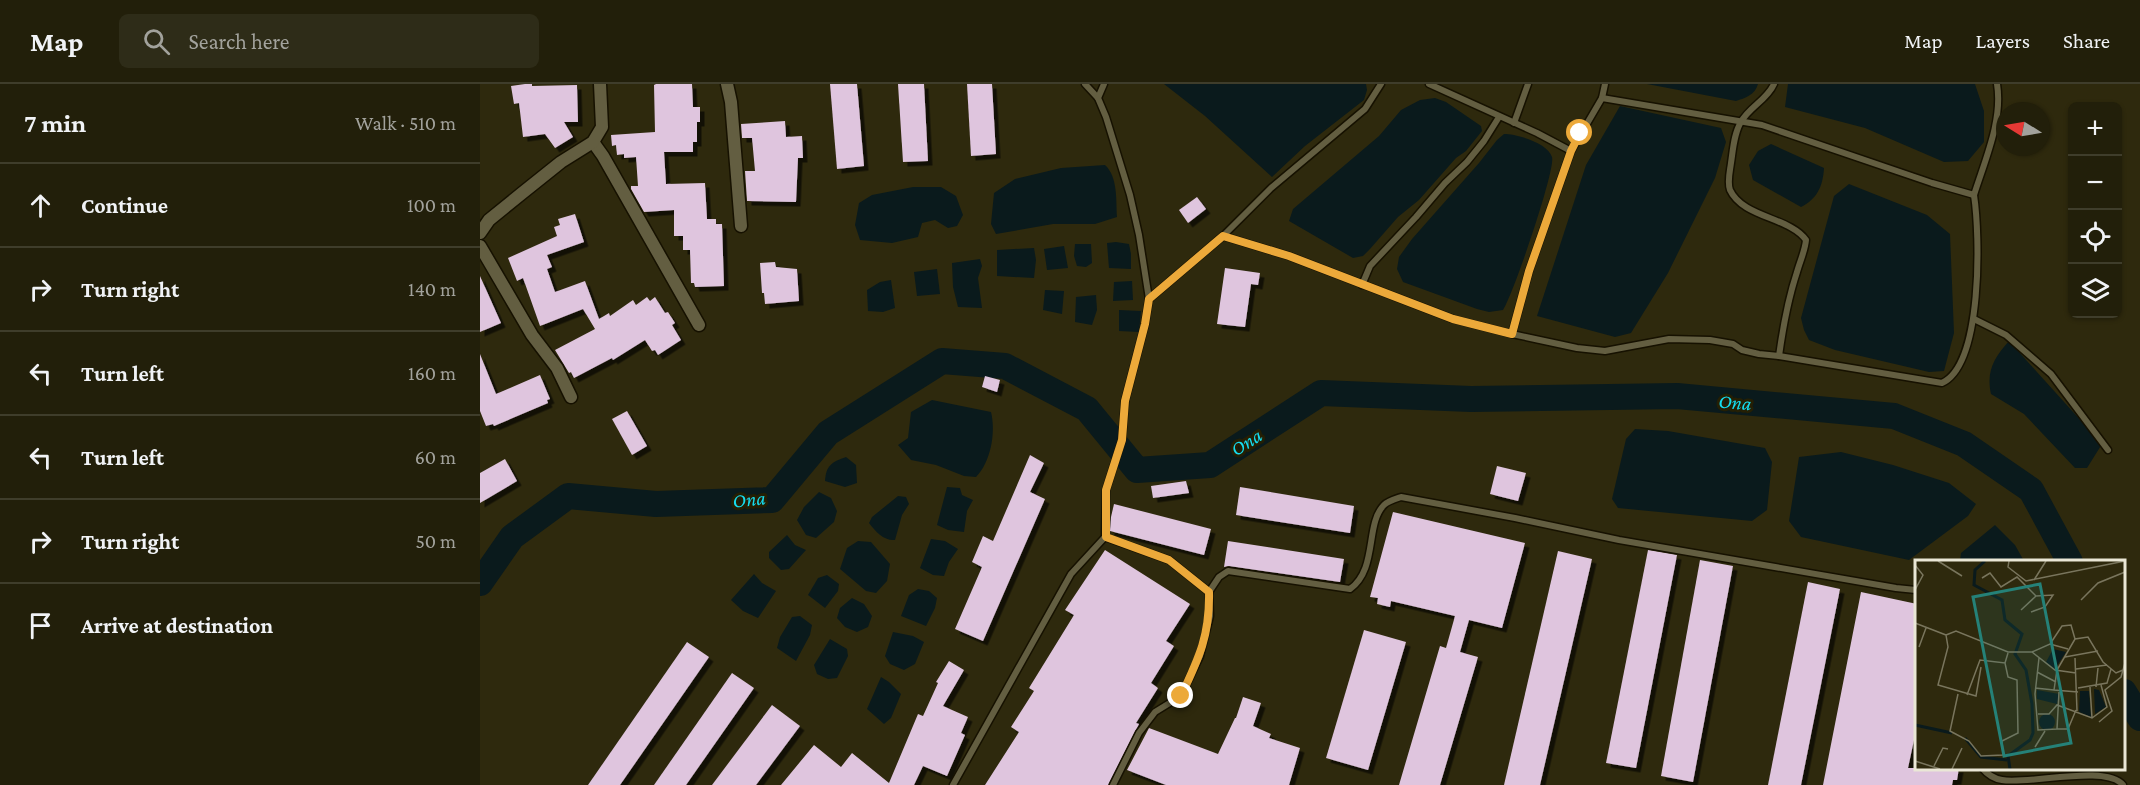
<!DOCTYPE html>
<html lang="en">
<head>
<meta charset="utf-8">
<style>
	:root { --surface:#221f0a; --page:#2e2c18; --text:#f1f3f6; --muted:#a2a29c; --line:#3f3d2b }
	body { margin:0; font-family:"Crimson Pro",serif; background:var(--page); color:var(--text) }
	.controls { position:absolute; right:18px; top:18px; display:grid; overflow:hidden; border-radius:9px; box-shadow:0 2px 4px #0004 }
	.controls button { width:54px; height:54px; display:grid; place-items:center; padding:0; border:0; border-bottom:2px solid var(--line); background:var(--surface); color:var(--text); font:30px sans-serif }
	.compass { position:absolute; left:1516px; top:18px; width:54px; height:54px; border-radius:50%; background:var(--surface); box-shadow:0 2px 4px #0004; rotate:281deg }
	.stop { position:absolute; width:18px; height:18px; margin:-14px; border:4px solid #eca93a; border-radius:50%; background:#fff }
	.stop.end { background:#eca93a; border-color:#fff; box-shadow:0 2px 6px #0008 }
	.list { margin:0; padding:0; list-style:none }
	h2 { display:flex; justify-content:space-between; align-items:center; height:78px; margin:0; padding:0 24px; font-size:26px }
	h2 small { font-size:20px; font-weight:400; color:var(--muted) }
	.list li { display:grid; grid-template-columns:39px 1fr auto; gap:18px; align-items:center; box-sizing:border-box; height:84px; padding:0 24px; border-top:2px solid var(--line) }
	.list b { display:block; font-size:22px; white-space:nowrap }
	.list em { font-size:20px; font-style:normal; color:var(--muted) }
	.icon { flex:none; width:33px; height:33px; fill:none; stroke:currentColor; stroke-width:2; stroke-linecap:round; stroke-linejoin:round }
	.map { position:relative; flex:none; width:1660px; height:701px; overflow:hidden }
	header { display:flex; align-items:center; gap:36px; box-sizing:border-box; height:84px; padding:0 30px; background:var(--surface); border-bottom:2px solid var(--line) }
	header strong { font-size:28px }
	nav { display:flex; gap:33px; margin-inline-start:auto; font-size:21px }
	.search { width:420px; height:54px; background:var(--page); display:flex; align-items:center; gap:15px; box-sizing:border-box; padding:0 21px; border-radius:9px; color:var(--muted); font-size:22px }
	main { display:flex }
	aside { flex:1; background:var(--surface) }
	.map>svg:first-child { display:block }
</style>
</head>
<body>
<header>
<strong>Map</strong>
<div class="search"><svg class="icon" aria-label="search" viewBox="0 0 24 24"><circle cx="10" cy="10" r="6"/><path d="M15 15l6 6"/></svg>Search here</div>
<nav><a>Map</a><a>Layers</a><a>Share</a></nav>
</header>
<main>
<aside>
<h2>7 min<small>Walk · 510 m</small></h2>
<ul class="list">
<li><svg class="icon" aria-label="ahead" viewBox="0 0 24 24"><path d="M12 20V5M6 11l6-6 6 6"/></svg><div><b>Continue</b></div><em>100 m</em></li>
<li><svg class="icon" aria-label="right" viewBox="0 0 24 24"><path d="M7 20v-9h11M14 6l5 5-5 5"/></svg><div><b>Turn right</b></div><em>140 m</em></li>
<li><svg class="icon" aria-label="left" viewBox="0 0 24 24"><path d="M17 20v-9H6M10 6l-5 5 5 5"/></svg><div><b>Turn left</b></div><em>160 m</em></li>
<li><svg class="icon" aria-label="left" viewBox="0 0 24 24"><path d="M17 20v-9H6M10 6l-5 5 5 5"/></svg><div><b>Turn left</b></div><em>60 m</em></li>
<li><svg class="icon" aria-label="right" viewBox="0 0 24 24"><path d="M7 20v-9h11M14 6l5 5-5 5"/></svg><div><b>Turn right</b></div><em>50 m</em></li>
<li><svg class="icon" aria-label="arrive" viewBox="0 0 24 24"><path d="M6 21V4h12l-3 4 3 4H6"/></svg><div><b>Arrive at destination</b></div></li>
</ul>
</aside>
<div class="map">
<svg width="1660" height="701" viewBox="0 0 1660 701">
	<defs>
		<filter id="shadow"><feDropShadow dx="4.5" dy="4.5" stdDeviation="0" flood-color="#0009"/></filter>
	</defs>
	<rect width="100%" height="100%" fill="#2e290d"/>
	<!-- water -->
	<g fill="#0a1a1c">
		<polygon points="684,0 886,0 887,6 884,16 825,62 792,93 725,32"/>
		<path d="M1167,0h111c-3,11 -13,14 -22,17z"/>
		<polygon points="1308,0 1495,0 1504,27 1504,58 1488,77 1464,78 1385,44 1305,23"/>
		<polygon points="955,14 966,18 1001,42 1002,47 986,67 976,74 939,116 918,133 890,165 883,172 873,174 809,137 813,125 899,52 921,26 940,16"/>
		<polygon points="1140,22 1241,44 1246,58 1235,94 1188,189 1151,249 1135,253 1057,232 1106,81"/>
		<path d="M1024,50c13,0 44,9 48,23 4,12 -39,138 -49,153l-14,2 -12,-3 -74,-27 -6,-13 2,-12 13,-18 67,-76 18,-23z"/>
		<path d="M1291,60l53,24c-1,18 -7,31 -23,39l-48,-27 -4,-15 9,-14z"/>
		<path d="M625,81c13,12 11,35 12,52l-22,7h-42l-57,10 -5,-10 3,-31 21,-14 46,-11z"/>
		<polygon points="1369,100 1447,131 1470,150 1474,249 1464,287 1449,288 1355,266 1329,256 1324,246 1321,234 1354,112"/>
		<polygon points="433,103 461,103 476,112 483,131 477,142 468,144 455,136 442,139 438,153 412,159 380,156 375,141 379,119 392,111"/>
		<polygon points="636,158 649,160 651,170 651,185 629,184 627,159"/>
		<polygon points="595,160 611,160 612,179 606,183 597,182 594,172"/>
		<polygon points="584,162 588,184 567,186 564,165"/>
		<polygon points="554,164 556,176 554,194 517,192 517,166"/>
		<polygon points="500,175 502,182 498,194 502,224 478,223 473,203 472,179"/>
		<polygon points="457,185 460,210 437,212 434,188"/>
		<polygon points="411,196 415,224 403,228 388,227 387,206 400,198"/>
		<polygon points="652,197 653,216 633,217 634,198"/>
		<polygon points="565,206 584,207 582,230 563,226"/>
		<polygon points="616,211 617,226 612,241 595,238 596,213"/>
		<polygon points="639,226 661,227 659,248 639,247"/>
		<path d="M1529,257l93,103 -15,24h-12l-51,-54 -33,-20c-5,-23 3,-36 18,-53z"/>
		<path d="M452,316l59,12c5,20 0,50 -15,65l-12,-1 -28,-11 -25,-5 -13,-15 10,-7 3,-26z"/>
		<polygon points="1155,345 1188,347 1285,364 1292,378 1287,426 1272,437 1138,424 1132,415 1146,355"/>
		<polygon points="1361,368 1413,381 1469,399 1496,420 1488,432 1429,476 1321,453 1309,437 1319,373"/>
		<path d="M366,373l10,8 1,18 -12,4 -20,-6c1,-16 7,-19 21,-24z"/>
		<polygon points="467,403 480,404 482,411 493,416 487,427 484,448 468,446 457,441"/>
		<polygon points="339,408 351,414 357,427 354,438 336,454 326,451 317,436 324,423"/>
		<path d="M418,412l8,1 3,7 -7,11 -7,25c-11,1 -19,-8 -26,-17l3,-6z"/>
		<polygon points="1515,441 1535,461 1544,477 1480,477 1481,469"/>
		<polygon points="307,451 315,461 326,466 309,485 301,486 289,474 289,468"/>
		<polygon points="451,455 465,457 478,465 469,478 464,492 453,491 440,484"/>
		<polygon points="378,457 391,458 410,480 407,497 396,509 386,507 360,485 367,464"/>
		<polygon points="274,490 282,499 296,507 278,534 263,527 251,516"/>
		<polygon points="347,491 359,500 358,507 345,524 328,511 338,494"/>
		<polygon points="438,505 449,507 457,514 455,524 446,542 421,532 429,511"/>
		<polygon points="372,514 384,520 392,532 388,543 377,548 365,543 357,534 360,524"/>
		<polygon points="320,532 332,541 330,551 316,577 297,564 300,553 312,533"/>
		<polygon points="413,548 433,552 444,558 435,580 424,586 410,580 405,572"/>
		<polygon points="350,555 367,565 368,572 357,594 348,595 337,590 334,581"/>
		<polygon points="401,593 409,598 421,610 411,634 404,640 387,625"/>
	</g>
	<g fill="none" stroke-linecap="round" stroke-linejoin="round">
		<!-- river -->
		<g stroke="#0a1a1c" stroke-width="26">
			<polyline points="0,499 32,453 88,412 176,420 292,416 348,349 462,277 525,282 607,325 657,386 730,381 841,309 991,315 1197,312 1414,332 1484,360 1551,406 1590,478"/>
			<polyline points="1644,608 1660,634"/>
		</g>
	</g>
	<!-- building -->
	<g fill="#dfc5de" filter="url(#shadow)">
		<polygon points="45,0 52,0 52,2 97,1 98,38 84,38 93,53 75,64 65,50 43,53 39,19 34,20 31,2"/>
		<polygon points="176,0 212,0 213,23 220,23 220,38 217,38 217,58 213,58 213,68 184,68 186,100 225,99 227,135 236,135 236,140 242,140 244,202 215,203 214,199 211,199 210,166 203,166 203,152 194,152 194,126 164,128 151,105 151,102 158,102 156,73 144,74 144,70 137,71 136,61 132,62 131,51 175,48 174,1"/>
		<polygon points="350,0 377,0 384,82 357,85"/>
		<polygon points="418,0 444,0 448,77 423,78"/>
		<polygon points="487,0 512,0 516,70 491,72"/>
		<polygon points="305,37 306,53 322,52 323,74 318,74 316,118 267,117 265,87 275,87 272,54 262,54 261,40"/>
		<polygon points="717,113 726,125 708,139 699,126"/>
		<polygon points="95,130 104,158 67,171 72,183 67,185 75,208 105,197 119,235 129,229 130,232 153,216 156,221 167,213 170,217 175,213 185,229 188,228 195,239 192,241 201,256 178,271 175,266 172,267 165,256 133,276 132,274 94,294 91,288 89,289 75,266 115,245 103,225 60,242 43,194 37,197 28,174 77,152 74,143 80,141 78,135"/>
		<polygon points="295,178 296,183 317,185 319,217 285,220 284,209 282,209 280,179"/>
		<polygon points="745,184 780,189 778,201 771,200 765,243 737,240"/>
		<polygon points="0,192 21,239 0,248"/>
		<polygon points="0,270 16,310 60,291 70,315 67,316 68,319 14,342 13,340 6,342 0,327"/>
		<polygon points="505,292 520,296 517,308 502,303"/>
		<polygon points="147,327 167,362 152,371 132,335"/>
		<polygon points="550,371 564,379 550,408 565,415 503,557 475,545 502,483 492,478 503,452 513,457"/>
		<polygon points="25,375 37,397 0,419 0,389"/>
		<polygon points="1017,382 1046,389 1038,417 1010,410"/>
		<polygon points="706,397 709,409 673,414 671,402"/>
		<polygon points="760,403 874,422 870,449 756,431"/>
		<polygon points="634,420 731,445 724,471 630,447 631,433"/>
		<polygon points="913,428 1045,459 1022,544 989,536 980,568 998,573 960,701 919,701 960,562 966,564 975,532 911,517 910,523 897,520 898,514 890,513"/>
		<polygon points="748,457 864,475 860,498 749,482 744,483"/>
		<polygon points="625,466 710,520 686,557 694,562 671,599 678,604 656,639 659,640 628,701 505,701 539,648 531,643 554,607 549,604 594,531 585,526"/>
		<polygon points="1168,466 1197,471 1156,684 1126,679"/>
		<polygon points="1078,467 1112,475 1060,701 1024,701"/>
		<polygon points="1220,476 1253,482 1213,698 1181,692"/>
		<polygon points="1328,498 1360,505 1321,701 1288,701"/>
		<polygon points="1381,508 1437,520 1437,642 1428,684 1479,684 1477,696 1473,696 1472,701 1343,701"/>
		<polygon points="884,546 926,558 888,686 846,674"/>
		<polygon points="207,558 229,573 172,655 140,701 108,701"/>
		<polygon points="469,577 484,586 463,622 488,633 481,649 485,651 467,692 443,682 434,701 301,701 334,661 361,683 372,669 409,699 438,630 443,632 458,599 456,598"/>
		<polygon points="252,589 274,604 206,701 174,701"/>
		<polygon points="763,613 781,619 773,642 791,650 789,654 820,664 809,701 686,701 647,686 669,644 738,670 755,634 756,634"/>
		<polygon points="292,621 320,642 276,701 232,701"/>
	</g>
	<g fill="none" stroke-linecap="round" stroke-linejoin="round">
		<!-- lane casing -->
		<g stroke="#161100" stroke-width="9">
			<g id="lane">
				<polyline points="605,0 618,14"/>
				<polyline points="949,0 1057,49 1091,67 1122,14 1125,0"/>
				<path d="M1294,0c-7,16 -25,23 -33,38 -7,11 -8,28 -10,41 -1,8 -4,19 -1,27 13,28 60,27 76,50 -1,11 -6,21 -9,32 -9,27 -14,55 -18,84"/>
				<path d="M1122,14l160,27 170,58 42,12c11,-35 29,-75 23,-111"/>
				<polyline points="1034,39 1048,0"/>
				<path d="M743,152l66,20 164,63 59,15 65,14 28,3 64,-12 41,1 23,4 9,6 17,4 20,2 163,27c41,-19 38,-148 32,-188"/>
				<polyline points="882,201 890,182 936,133 965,99 987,78 1004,57 1019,33"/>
				<polyline points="669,215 743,152 791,104 885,25 901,0"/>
				<polyline points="1494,235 1526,251 1571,290 1628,366"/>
				<polyline points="1032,250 1049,187 1091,67"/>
				<polyline points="625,453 689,476 729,508 730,532 720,572 701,612 675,628 659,649 633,701"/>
				<path d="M729,508l10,-15 9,-6 122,18c28,-20 15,-65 34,-84 4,-4 11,-6 17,-8l114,21 104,22 277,48 20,2"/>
				<path d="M1502,684c5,6 13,11 20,12 27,5 104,-16 121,5"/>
				<polyline points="473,701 591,490 625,453 626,406 642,356 645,317 665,240 669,215 659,151 650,111 626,33 618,14 624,0"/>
			</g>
		</g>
		<!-- street casing -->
		<g stroke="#161100" stroke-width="15">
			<g id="street">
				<polyline points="247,0 251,18 261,142"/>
				<polyline points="113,58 123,72 219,241"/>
				<polyline points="0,149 9,136 41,110 81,78 113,58 122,43 120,0"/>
				<polyline points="0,162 52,251 77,284 91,313"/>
			</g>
		</g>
		<!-- lane -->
		<use href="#lane" stroke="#635e41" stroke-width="6"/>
		<!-- street -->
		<use href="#street" stroke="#635e41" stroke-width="12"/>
	</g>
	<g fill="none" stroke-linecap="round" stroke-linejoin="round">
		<!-- route -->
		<path stroke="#eca93a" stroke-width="8" d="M701,612c18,-38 29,-61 28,-104l-40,-32 -63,-23v-47l16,-50 3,-39 20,-77 4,-25 74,-63 66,20 164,63 59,15 17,-63 42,-120 9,-18"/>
	</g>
	<g text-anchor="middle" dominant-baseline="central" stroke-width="6" stroke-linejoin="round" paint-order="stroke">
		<!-- water labels -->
		<g font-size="20" font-style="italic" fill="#15ddf0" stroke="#241f04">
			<text transform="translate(1255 318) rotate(5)">Ona</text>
			<text transform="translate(766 358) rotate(-33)">Ona</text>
			<text transform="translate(269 415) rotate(-6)">Ona</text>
		</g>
	</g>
	<!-- overview -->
	<g transform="translate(1435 476)">
		<rect width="210" height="210" fill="#2e290d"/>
		<path d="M138,89l13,3 -11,17 -9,-7zM179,129l5,1 7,17 -11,7zM122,130l22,4 -2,10 -20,-5zM165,131h9l2,26 -12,-5zM124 162a8 8 0 1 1 16 0a8 8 0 1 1-16 0Z" fill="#0a1a1c"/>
		<path fill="none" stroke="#0a1a1c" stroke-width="3" d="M70,1l-10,9 -1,15 28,15 3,20 17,14 -7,20 11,16 6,34 1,29 -3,7 -22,16 2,13M0,165l37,8M50,178l16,19 26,3"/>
		<path fill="none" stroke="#79755d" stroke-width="1.5" d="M23,1l24,15M94,1l-1,6 18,14 99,-20M0,5l8,10 -8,15M67,18l8,-5 11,14 16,-10 19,19 17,-1 -8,12 -14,5M119,20l12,-19M166,40l17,-17 27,-11M106,50l15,-14M0,63l31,12M31,75l10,-4 52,21h24l18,-8 18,5M31,75l2,12 -10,38 38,11 5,-29M135,84l12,-18 9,-1 4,14M4,87l7,-19M117,92l23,18 21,3M150,97l33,-6M124,98l-4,36 3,36 19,-1M160,98l2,53M161,109l31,-4M122,112l19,10M175,127l2,31M181,127l2,-19M120,128l19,2M163,128l29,-5 4,-14M144,132l-2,37h11l8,-19M163,132l-24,-2 3,-20 18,-31 13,-2 15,25 13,11 7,-3M43,134l-8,37 19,10 12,15 22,-1 -1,-14 16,-8 -1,-53 -9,-3 -3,-14M52,135l13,-35 25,3 3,-10M123,154h11l8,-9 35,13 15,-11 -6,-22M184,162l13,-11 -7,-21 16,-13 4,-14M120,187l10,-16M0,201l25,8M19,206l9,-18 5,1M37,209l10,-21"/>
		<path fill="#258178" fill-opacity="0.15" stroke="#258178" stroke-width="3" d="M125,24l31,159 -67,13 -31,-159z"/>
		<rect width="210" height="210" fill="none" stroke="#eae7d6" stroke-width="3"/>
	</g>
</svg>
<div class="controls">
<button>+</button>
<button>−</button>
<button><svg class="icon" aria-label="locate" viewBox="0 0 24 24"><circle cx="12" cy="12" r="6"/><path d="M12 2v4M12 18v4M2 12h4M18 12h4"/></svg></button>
<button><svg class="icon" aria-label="layers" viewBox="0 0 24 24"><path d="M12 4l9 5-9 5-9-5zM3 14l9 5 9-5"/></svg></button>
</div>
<svg class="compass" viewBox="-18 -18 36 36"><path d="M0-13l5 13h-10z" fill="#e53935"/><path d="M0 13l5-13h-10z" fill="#a2a29c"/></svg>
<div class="stop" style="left:1100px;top:49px"></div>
<div class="stop end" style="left:701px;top:612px"></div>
</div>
</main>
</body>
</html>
